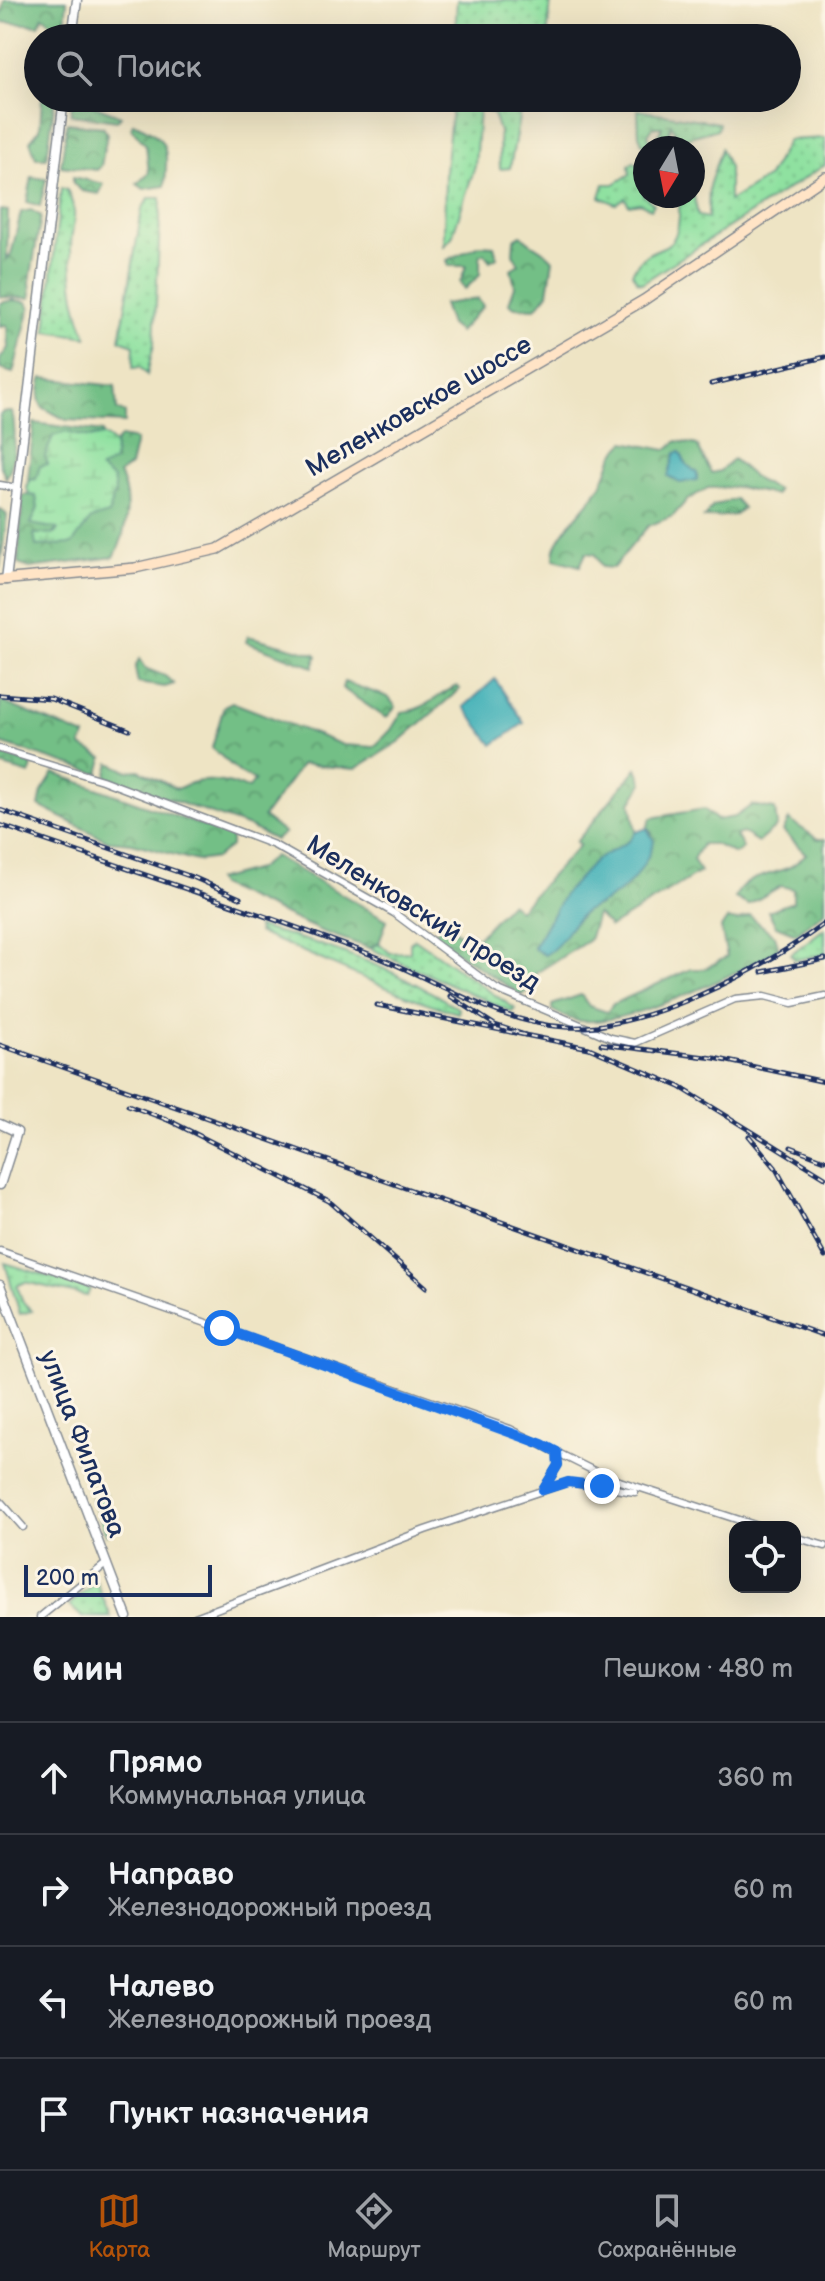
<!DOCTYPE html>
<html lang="ru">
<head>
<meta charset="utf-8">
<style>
	:root { --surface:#171b24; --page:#20242c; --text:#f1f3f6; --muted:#9ea1a6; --line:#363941; --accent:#b45309 }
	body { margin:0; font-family:"Balsamiq Sans",sans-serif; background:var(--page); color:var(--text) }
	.controls { position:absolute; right:24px; bottom:24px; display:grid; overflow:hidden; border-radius:16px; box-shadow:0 8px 32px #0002 }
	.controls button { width:72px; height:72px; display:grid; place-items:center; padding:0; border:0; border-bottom:2px solid var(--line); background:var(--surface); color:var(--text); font:40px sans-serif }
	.compass { position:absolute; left:633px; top:136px; width:72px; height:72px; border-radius:50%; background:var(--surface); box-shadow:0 8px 32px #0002; rotate:190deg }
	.scale { position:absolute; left:24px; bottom:20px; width:188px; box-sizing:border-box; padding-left:8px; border:4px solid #1b2f5e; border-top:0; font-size:22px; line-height:28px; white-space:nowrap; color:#1b2f5e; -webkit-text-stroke:6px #fcf5e5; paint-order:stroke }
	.stop { position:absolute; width:24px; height:24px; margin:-18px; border:6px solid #1a73e8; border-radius:50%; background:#fff }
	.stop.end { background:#1a73e8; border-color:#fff; box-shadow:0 2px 8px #0008 }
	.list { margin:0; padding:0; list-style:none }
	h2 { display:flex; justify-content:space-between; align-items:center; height:104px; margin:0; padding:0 32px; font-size:34px }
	h2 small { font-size:26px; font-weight:400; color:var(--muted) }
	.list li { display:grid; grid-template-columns:52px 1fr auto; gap:24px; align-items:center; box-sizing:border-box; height:112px; padding:0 32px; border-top:2px solid var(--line) }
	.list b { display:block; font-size:30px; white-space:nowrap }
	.list p { margin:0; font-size:26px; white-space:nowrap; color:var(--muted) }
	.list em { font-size:26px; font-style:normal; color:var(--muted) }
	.icon { flex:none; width:44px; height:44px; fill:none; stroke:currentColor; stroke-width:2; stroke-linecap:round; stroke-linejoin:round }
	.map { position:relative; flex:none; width:825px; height:1617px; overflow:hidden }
	.search { position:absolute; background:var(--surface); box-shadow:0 8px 32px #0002; left:24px; right:24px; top:24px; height:88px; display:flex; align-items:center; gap:20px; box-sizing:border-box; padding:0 28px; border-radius:44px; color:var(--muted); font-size:30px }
	.sheet { height:552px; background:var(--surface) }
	nav { display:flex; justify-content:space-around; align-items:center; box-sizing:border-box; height:112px; border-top:2px solid var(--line); background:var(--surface); font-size:22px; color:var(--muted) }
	nav a { display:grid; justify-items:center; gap:4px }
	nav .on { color:var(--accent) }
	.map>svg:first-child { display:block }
</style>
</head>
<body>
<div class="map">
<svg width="825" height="1617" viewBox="0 0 825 1617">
	<defs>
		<pattern id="grass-dots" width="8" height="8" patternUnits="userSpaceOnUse" patternTransform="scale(2)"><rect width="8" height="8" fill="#8fe1a0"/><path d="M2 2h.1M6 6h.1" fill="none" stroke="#7bc18c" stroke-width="1.8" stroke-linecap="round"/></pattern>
		<pattern id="forest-crowns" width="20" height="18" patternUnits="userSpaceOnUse" patternTransform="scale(2)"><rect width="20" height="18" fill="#73bf86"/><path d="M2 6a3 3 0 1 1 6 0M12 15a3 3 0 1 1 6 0" fill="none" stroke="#5e9c71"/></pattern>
		<pattern id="wetland-marsh" width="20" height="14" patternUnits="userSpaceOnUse" patternTransform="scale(2)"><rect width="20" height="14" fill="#8fe1a0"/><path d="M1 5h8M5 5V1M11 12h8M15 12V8" fill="none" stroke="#7bc18c"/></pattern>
	</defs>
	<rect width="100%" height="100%" fill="#fcf5e5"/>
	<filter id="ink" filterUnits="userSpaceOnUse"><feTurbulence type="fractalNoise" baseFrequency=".0125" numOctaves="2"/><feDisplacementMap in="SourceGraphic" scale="16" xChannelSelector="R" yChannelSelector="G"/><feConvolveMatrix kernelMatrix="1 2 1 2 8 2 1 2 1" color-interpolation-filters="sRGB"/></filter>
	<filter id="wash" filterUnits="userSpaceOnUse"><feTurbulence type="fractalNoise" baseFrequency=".006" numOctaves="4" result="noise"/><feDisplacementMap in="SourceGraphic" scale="32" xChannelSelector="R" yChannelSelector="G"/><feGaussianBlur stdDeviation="1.8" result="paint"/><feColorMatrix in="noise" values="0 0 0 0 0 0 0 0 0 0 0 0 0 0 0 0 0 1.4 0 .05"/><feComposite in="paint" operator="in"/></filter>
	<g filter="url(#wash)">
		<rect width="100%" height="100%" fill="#eee4c4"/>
		<!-- grass -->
		<g fill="url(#grass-dots)" stroke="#55887f" stroke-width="2">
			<polygon points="457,0 551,1 547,38 534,38 533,34 523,38 455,38"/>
			<polygon points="453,98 516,98 520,112 510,168 500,169 499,132 493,113 479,109 475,166 452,237 444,246 445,171"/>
			<polygon points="638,110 719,123 718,129 672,142 675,131 671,124 667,142 659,146 655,144 662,127 653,127 648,134 650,142 643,145 639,135"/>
			<path d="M825,138v27l-183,118 -5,-2 -5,-8c20,-41 51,-4 47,-77h14v-4l5,24 10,2 1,-32 12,-37 8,19v33l39,-24 20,-37z"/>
			<polygon points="634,162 645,171 643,195 654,204 651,209 640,203 629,205 625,198 616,204 600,197 604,184 614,184 630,174 629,165"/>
			<path d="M61,188l6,2c14,31 3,31 4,61 0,31 4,58 16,86l-41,-6z"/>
			<polygon points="149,198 161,198 154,344 147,375 140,367 133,368 134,345 120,340 142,209"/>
			<path d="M257,927c71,17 141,42 202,82l-1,4c-69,-20 -133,-54 -200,-80z"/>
			<polygon points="825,928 825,954 795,960 791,954"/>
			<polygon points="415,939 515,1009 512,1012 369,948 379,943 390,953 410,952 410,943"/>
			<polygon points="5,1263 90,1289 87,1296 25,1282 17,1286 23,1302 32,1311 20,1314"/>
			<polygon points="106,1494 109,1527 106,1534 92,1498"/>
			<polygon points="96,1581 111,1617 82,1617 69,1605"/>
		</g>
		<!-- forest -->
		<g fill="url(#forest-crowns)" stroke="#477772" stroke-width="2">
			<polygon points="4,0 67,0 65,24 54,25 43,16 39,25 0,22"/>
			<polygon points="42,98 55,98 47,158 36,158 30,141 40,129"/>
			<polygon points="72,102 91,104 121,116 117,121 71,115"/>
			<polygon points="67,123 103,127 107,134 101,166 97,170 61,166"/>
			<path d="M133,123c38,15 34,26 32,63l-21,3 -7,-5 12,-11 -3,-28 -15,-17z"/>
			<polygon points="32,177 46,179 40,206 27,202"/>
			<polygon points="73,177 104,184 99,194 82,191 73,183"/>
			<polygon points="0,210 8,211 7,259 11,255 21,212 31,210 41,216 30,281 31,298 0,297"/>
			<path d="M521,235c10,11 22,13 32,25l-5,33 -12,15 -21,-1 -6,-4 6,-17 -4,-17 8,-5 -6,-10 1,-15z"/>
			<polygon points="480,245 494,246 497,257 490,261 484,253 480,255 480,275 465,289 460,283 466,266 449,266 447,260"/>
			<polygon points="478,299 483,306 459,332 450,325 443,304"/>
			<polygon points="13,300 27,302 30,308 13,373 0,369 0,359 8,348 7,325 0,326 0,303"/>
			<polygon points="42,378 115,386 117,410 125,413 125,423 66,420 42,407 39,398"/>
			<path d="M3,412h9c4,18 4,50 -6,66l-6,-14v-49z"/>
			<path d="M34,423l68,9 1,3 -14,3 -24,-6c-8,16 -17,43 -35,49l-3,8z"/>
			<path d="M120,437l16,3 -6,26 -11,8c13,24 8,60 -5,83l-84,11 -12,-4 5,-69h13l2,13 -6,15 27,6 -23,17c59,-20 54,-17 64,-77l14,-8 1,-17z"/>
			<path d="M677,441l20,4 14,28 9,-2 13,-12 24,21 20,10 -2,5 -37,-8 -30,1 -21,12 -14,16 -25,10 -35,42 -11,-1 -7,-13 -9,-1 -6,13 -26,-7c-2,-24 34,-50 47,-74 11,-20 6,-26 24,-43l41,8z"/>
			<polygon points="735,499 743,508 735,515 704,518 713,506"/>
			<polygon points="1,509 7,515 0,567 0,509"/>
			<polygon points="248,636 315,654 317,656 313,667 246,642"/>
			<polygon points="139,659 145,668 165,676 174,684 165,687 138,683 135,668"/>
			<polygon points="344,682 388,697 396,707 386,718 342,688"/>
			<path d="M457,686l3,3 -61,53 -44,27 -53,-5 -39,53 21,16 -9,7 -23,-12 -146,-51 4,-14 18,8 11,-1 38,19c26,-14 45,-7 72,-1l6,-8 -14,-6 -29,-26 12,-42 8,-4 111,43 31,2 17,-17 11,-18c24,-2 33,-16 55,-26z"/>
			<polygon points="0,701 85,736 81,746 103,758 99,774 0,743"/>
			<polygon points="0,754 32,765 30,774 0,765"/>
			<polygon points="637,768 643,783 631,803 636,832 629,841 596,860 533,948 545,955 585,911 599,905 652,833 647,828 651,818 704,809 717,820 735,817 752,805 775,809 777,826 758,842 743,833 736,835 743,848 735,854 715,844 702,844 693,859 700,872 610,927 597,914 589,940 536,973 536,987 521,995 432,936 444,921 465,938 471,933 477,938 510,903 519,910 580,845 576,842"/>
			<polygon points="54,773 231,836 231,846 216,858 197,861 132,843 108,841 39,806 42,792"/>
			<path d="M789,820l29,19h7v72l-29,23 -20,-8 -8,-15 25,-9v-13l-12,-3 -33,19 -13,-7c9,-23 36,-22 55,-31 6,-3 11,-9 16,-13l-23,-23z"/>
			<polygon points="274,856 387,920 379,943 369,948 321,931 219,885 216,880 258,869"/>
			<path d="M750,916l25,20 4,12c-39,26 -153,78 -198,73 -11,-1 -20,-6 -29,-11v-5l29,-10 8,11 18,6 6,-8 78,-35h13l23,-12 -6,-29 6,-9 10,2z"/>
		</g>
		<!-- wetland -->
		<polygon fill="url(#wetland-marsh)" stroke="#55887f" stroke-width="2" points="65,432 89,438 103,435 115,444 114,461 100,469 113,479 115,491 109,514 91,519 72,544 36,546 34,534 55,534 58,529 31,524 38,508 36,496 29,495 27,489 30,480 36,479 40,466 48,464 45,457 53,436"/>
		<!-- water -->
		<g fill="#3fb0b7" stroke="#2d708a" stroke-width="2">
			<polygon points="680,452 686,464 697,473 697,480 680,483 668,476 675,453"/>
			<polygon points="495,679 524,723 493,745 464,707"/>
			<path d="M647,828l7,13c-9,28 -24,47 -50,61 -7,4 -16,6 -22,12 -15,13 -19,31 -37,41l-12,-7 32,-55 31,-33 33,-19 7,-9z"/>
		</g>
	</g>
	<g filter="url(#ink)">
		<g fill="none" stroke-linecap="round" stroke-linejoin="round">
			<!-- minor casing -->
			<g stroke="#848a91" stroke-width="9">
				<g id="minor">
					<polyline points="0,485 17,488"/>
					<polyline points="0,749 102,780 274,845 394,913 496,989 611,1038 635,1043 735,999 765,996 792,1003 825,996"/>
					<polyline points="0,1251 510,1429 604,1476 761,1527"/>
					<polyline points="543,1490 558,1465 557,1452"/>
					<polyline points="0,1501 23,1527"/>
					<polyline points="795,1537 825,1546"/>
					<polyline points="40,1617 107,1563"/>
					<polyline points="195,1617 425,1530 568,1482 635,1492"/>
				</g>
			</g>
			<!-- tertiary casing -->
			<g stroke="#848a91" stroke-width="11">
				<g id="tertiary">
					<polyline points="72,38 77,0"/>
					<polyline points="6,580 64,98"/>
					<polyline points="0,1124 17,1132 0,1185"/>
					<polyline points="0,1285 127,1617"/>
				</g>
			</g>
			<!-- secondary casing -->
			<g stroke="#848a91" stroke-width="12">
				<polyline id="secondary" points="0,580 135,568 218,549 644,300 825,177"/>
			</g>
			<!-- minor -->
			<use href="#minor" stroke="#fff" stroke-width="6"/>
			<!-- tertiary -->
			<use href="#tertiary" stroke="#fff" stroke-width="8"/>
			<!-- secondary -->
			<use href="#secondary" stroke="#ffe4c6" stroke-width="9"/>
			<!-- rail casing -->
			<g stroke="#1b2f5e" stroke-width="5">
				<g id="rail">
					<polyline points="711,384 825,357"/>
					<polyline points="0,695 51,699 129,730"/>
					<polyline points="0,810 195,878 240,898"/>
					<path d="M0,825c124,43 249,84 372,130 62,23 126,69 193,72 78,5 198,-57 260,-104"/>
					<polyline points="762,972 825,959"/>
					<polyline points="450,996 495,1025 525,1035"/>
					<polyline points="377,1005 589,1048 680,1087 825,1177"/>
					<polyline points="601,1044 714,1058 825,1082"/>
					<polyline points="0,1045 825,1336"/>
					<polyline points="128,1105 173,1122"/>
					<polyline points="164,1118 329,1201 426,1287"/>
					<polyline points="749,1136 775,1167 825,1257"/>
					<polyline points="791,1147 825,1160"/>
				</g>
			</g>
			<!-- rail -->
			<use href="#rail" stroke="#fcf5e5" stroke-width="2" stroke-dasharray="6" stroke-linecap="butt"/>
		</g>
	</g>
	<g fill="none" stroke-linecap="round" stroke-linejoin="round" filter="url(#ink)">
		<!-- route -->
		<polyline stroke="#1a73e8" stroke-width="10" points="222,1328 542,1444 557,1452 558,1465 543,1490 568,1482 602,1486"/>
	</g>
	<g text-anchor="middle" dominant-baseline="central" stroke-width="6" stroke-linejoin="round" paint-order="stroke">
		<!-- street labels -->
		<g font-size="26" fill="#1b2f5e" stroke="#fcf5e5">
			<text transform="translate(419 407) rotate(-30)">Меленковское шоссе</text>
			<text transform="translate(423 914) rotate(32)">Меленковский проезд</text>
			<text transform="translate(82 1444) rotate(69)">улица Филатова</text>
		</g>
	</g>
</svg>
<div class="controls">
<button><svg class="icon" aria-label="locate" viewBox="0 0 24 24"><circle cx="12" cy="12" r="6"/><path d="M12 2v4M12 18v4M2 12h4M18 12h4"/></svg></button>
</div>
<svg class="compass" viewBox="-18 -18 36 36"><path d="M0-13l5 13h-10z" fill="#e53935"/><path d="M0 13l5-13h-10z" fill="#9ea1a6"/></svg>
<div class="scale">200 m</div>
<div class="stop" style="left:222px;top:1328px"></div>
<div class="stop end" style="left:602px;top:1486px"></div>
<div class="search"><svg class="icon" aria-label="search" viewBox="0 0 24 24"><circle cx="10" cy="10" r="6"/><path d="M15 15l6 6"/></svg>Поиск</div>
</div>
<section class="sheet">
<h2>6 мин<small>Пешком · 480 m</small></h2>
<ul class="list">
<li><svg class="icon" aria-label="ahead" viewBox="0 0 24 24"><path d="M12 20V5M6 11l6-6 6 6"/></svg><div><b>Прямо</b><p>Коммунальная улица</p></div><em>360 m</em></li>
<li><svg class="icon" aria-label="right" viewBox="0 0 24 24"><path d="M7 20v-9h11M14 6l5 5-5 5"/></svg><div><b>Направо</b><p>Железнодорожный проезд</p></div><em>60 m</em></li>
<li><svg class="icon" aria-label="left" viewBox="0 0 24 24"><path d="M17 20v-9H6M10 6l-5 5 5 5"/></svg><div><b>Налево</b><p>Железнодорожный проезд</p></div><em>60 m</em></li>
<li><svg class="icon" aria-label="arrive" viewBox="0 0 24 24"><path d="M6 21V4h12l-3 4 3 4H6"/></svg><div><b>Пункт назначения</b></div></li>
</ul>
</section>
<nav>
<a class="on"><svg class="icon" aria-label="map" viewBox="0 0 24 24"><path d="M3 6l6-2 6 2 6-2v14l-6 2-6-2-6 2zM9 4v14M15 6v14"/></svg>Карта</a>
<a><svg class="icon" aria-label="directions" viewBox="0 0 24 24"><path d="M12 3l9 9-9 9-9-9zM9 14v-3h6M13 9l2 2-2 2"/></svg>Маршрут</a>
<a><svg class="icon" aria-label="saved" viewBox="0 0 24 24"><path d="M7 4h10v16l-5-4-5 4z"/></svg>Сохранённые</a>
</nav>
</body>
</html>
